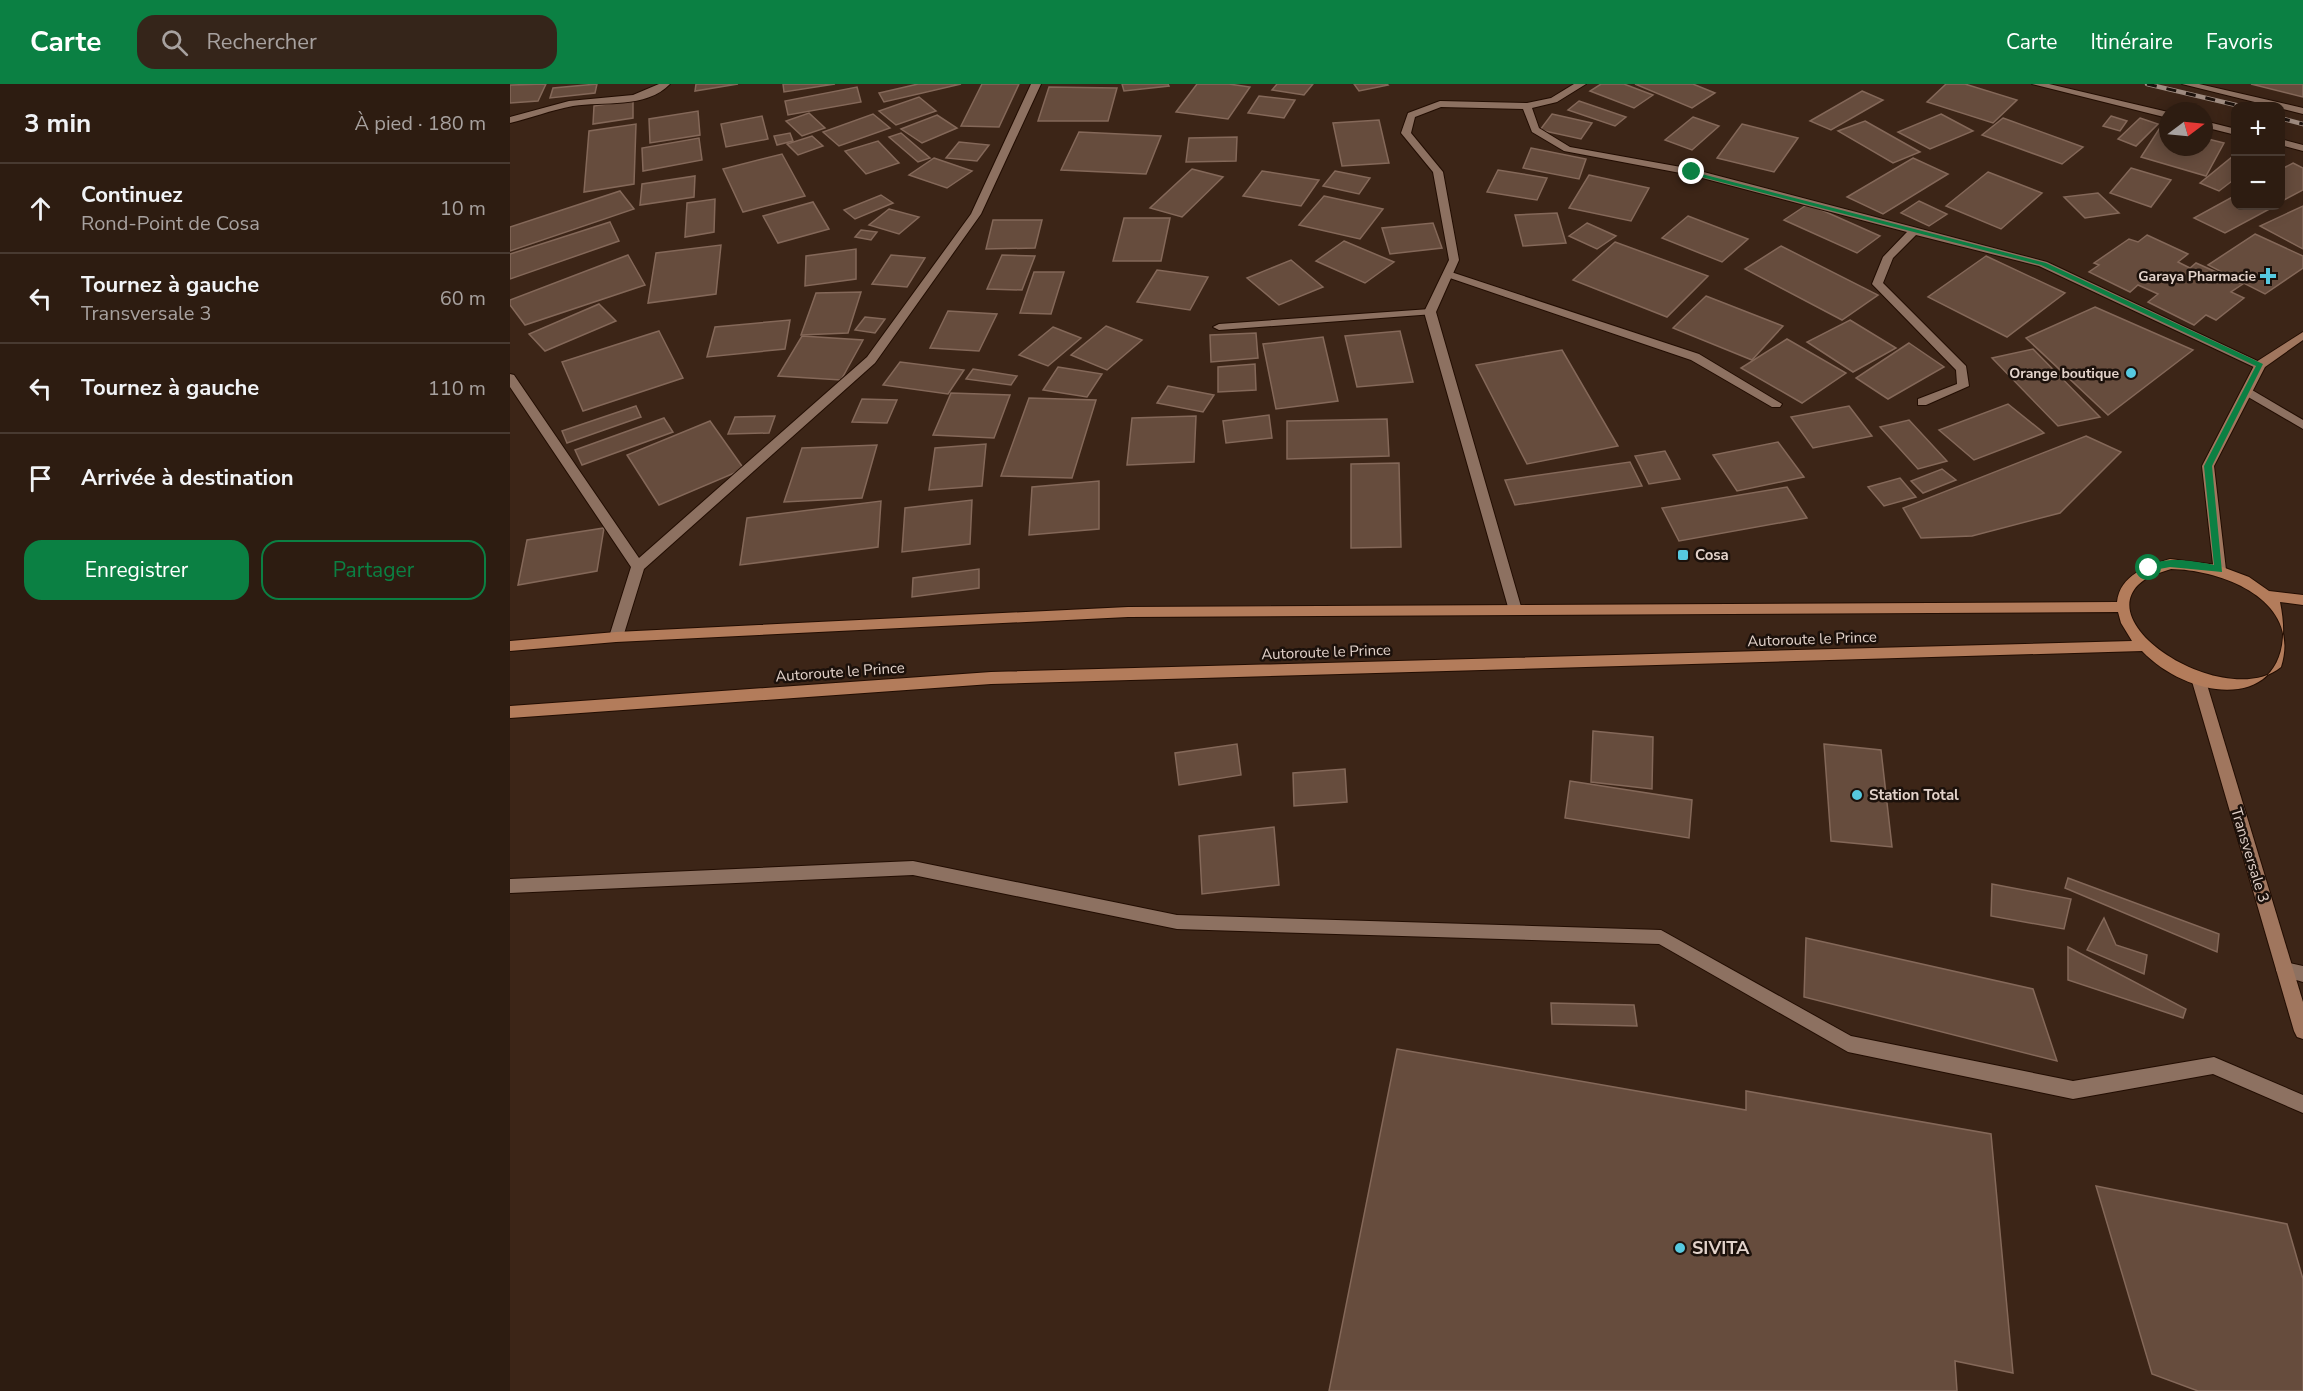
<!DOCTYPE html>
<html lang="fr">
<head>
<meta charset="utf-8">
<style>
	:root { --surface:#2d1c11; --page:#35251a; --text:#f1f3f6; --muted:#a7a19f; --line:#483a31; --accent:#0b8043 }
	body { margin:0; font-family:"Nunito Sans",sans-serif; background:var(--page); color:var(--text) }
	.controls { position:absolute; right:18px; top:18px; display:grid; overflow:hidden; border-radius:12px; box-shadow:0 3px 15px #0003 }
	.controls button { width:54px; height:54px; display:grid; place-items:center; padding:0; border:0; border-bottom:2px solid var(--line); background:var(--surface); color:var(--text); font:30px sans-serif }
	.compass { position:absolute; left:1649px; top:18px; width:54px; height:54px; border-radius:50%; background:var(--surface); box-shadow:0 3px 15px #0003; rotate:74deg }
	.stop { position:absolute; width:18px; height:18px; margin:-14px; border:4px solid #0b8043; border-radius:50%; background:#fff }
	.stop.end { background:#0b8043; border-color:#fff; box-shadow:0 2px 6px #0008 }
	.list { margin:0; padding:0; list-style:none }
	h2 { display:flex; justify-content:space-between; align-items:center; height:78px; margin:0; padding:0 24px; font-size:26px }
	h2 small { font-size:20px; font-weight:400; color:var(--muted) }
	.list li { display:grid; grid-template-columns:39px 1fr auto; gap:18px; align-items:center; box-sizing:border-box; height:90px; padding:0 24px; border-top:2px solid var(--line) }
	.list b { display:block; font-size:22px; white-space:nowrap }
	.list p { margin:0; font-size:20px; white-space:nowrap; color:var(--muted) }
	.list em { font-size:20px; font-style:normal; color:var(--muted) }
	.actions { display:flex; gap:12px; padding:18px 24px }
	.actions a { flex:1; padding:14px 0; border:2px solid var(--accent); border-radius:18px; text-align:center; font-size:21px; color:var(--accent) }
	.actions .main { background:var(--accent); color:#fff }
	.icon { flex:none; width:33px; height:33px; fill:none; stroke:currentColor; stroke-width:2; stroke-linecap:round; stroke-linejoin:round }
	.map { position:relative; flex:none; width:1793px; height:1307px; overflow:hidden }
	header { display:flex; align-items:center; gap:36px; box-sizing:border-box; height:84px; padding:0 30px; background:var(--accent); color:#fff }
	header strong { font-size:28px }
	nav { display:flex; gap:33px; margin-inline-start:auto; font-size:21px }
	.search { width:420px; height:54px; background:var(--page); display:flex; align-items:center; gap:15px; box-sizing:border-box; padding:0 21px; border-radius:18px; color:var(--muted); font-size:22px }
	main { display:flex }
	aside { flex:1; background:var(--surface) }
	.map>svg:first-child { display:block }
</style>
</head>
<body>
<header>
<strong>Carte</strong>
<div class="search"><svg class="icon" aria-label="search" viewBox="0 0 24 24"><circle cx="10" cy="10" r="6"/><path d="M15 15l6 6"/></svg>Rechercher</div>
<nav><a>Carte</a><a>Itinéraire</a><a>Favoris</a></nav>
</header>
<main>
<aside>
<h2>3 min<small>À pied · 180 m</small></h2>
<ul class="list">
<li><svg class="icon" aria-label="ahead" viewBox="0 0 24 24"><path d="M12 20V5M6 11l6-6 6 6"/></svg><div><b>Continuez</b><p>Rond-Point de Cosa</p></div><em>10 m</em></li>
<li><svg class="icon" aria-label="left" viewBox="0 0 24 24"><path d="M17 20v-9H6M10 6l-5 5 5 5"/></svg><div><b>Tournez à gauche</b><p>Transversale 3</p></div><em>60 m</em></li>
<li><svg class="icon" aria-label="left" viewBox="0 0 24 24"><path d="M17 20v-9H6M10 6l-5 5 5 5"/></svg><div><b>Tournez à gauche</b></div><em>110 m</em></li>
<li><svg class="icon" aria-label="arrive" viewBox="0 0 24 24"><path d="M6 21V4h12l-3 4 3 4H6"/></svg><div><b>Arrivée à destination</b></div></li>
</ul>
<div class="actions"><a class="main">Enregistrer</a><a>Partager</a></div>
</aside>
<div class="map">
<svg width="1793" height="1307" viewBox="0 0 1793 1307">
	<rect width="100%" height="100%" fill="#3c2517"/>
	<!-- building -->
	<g fill="#664c3d" stroke="#846859" stroke-width="1.5">
		<polygon points="36,0 28,17 0,19 0,1"/>
		<polygon points="87,0 85,9 40,14 43,4"/>
		<polygon points="186,0 228,0 185,7"/>
		<polygon points="273,0 325,0 274,8"/>
		<polygon points="408,0 451,0 374,18 369,9"/>
		<polygon points="472,0 509,0 489,43 451,42"/>
		<polygon points="612,0 658,0 659,2 614,7"/>
		<polygon points="687,0 719,0 740,3 718,35 666,28"/>
		<polygon points="767,0 803,0 794,11 762,6"/>
		<polygon points="844,0 877,0 878,1 849,7"/>
		<polygon points="1091,0 1114,0 1143,11 1124,24 1080,7"/>
		<polygon points="1125,0 1183,0 1205,9 1182,24"/>
		<polygon points="1436,0 1455,0 1507,16 1483,39 1417,18"/>
		<polygon points="1741,0 1793,0 1793,13"/>
		<polygon points="347,3 351,18 278,31 275,17"/>
		<polygon points="539,3 607,4 598,37 528,37"/>
		<polygon points="1352,7 1373,16 1321,46 1300,37"/>
		<polygon points="749,12 785,16 774,34 738,29"/>
		<polygon points="409,13 426,27 386,41 369,27"/>
		<polygon points="123,16 123,34 83,40 84,22"/>
		<polygon points="1069,17 1116,33 1105,42 1058,26"/>
		<polygon points="188,27 190,51 140,59 139,35"/>
		<polygon points="299,29 315,44 292,52 276,37"/>
		<polygon points="363,30 380,44 329,62 313,48"/>
		<polygon points="1042,30 1082,39 1071,55 1030,46"/>
		<polygon points="1431,30 1463,47 1420,65 1388,48"/>
		<polygon points="427,31 447,44 412,59 391,45"/>
		<polygon points="252,32 258,55 216,63 211,40"/>
		<polygon points="1601,32 1617,37 1610,47 1593,42"/>
		<polygon points="1183,33 1209,42 1182,66 1155,56"/>
		<polygon points="1493,34 1573,63 1552,80 1472,51"/>
		<polygon points="1630,34 1648,40 1626,62 1608,55"/>
		<polygon points="869,36 879,79 832,82 823,39"/>
		<polygon points="1355,37 1410,68 1383,79 1328,47"/>
		<polygon points="126,40 124,100 74,108 79,47"/>
		<polygon points="1232,40 1288,54 1264,88 1207,74"/>
		<polygon points="1651,42 1658,44 1658,63 1694,63 1694,54 1714,59 1696,92 1631,73"/>
		<polygon points="569,48 651,52 636,90 551,86"/>
		<polygon points="280,49 283,57 267,61 264,52"/>
		<polygon points="391,49 420,74 408,78 379,53"/>
		<polygon points="302,52 313,62 288,71 277,60"/>
		<polygon points="727,53 726,77 676,78 679,54"/>
		<polygon points="189,54 192,76 133,87 132,64"/>
		<polygon points="368,57 389,79 356,90 335,67"/>
		<polygon points="449,58 479,61 467,77 436,74"/>
		<polygon points="1021,64 1076,75 1069,95 1013,84"/>
		<polygon points="272,70 295,112 233,128 213,85"/>
		<polygon points="1722,73 1726,75 1726,94 1709,107 1690,99"/>
		<polygon points="424,74 462,87 437,104 399,91"/>
		<polygon points="1403,74 1438,90 1373,130 1337,113"/>
		<polygon points="1783,79 1793,84 1793,106 1770,118 1770,86"/>
		<polygon points="1621,84 1661,96 1641,123 1600,109"/>
		<polygon points="682,85 713,93 672,133 640,124"/>
		<polygon points="988,86 1037,94 1027,116 977,108"/>
		<polygon points="752,87 809,96 791,122 733,112"/>
		<polygon points="825,87 860,94 849,110 813,102"/>
		<polygon points="1478,88 1532,109 1491,145 1436,122"/>
		<polygon points="1079,91 1139,104 1121,137 1059,124"/>
		<polygon points="185,92 184,113 130,121 132,100"/>
		<polygon points="110,107 124,125 0,167 0,143"/>
		<polygon points="1588,109 1609,129 1575,134 1554,113"/>
		<polygon points="371,111 383,119 345,135 334,126"/>
		<polygon points="1726,111 1726,122 1765,122 1715,149 1684,134"/>
		<polygon points="814,112 873,125 850,155 789,141"/>
		<polygon points="205,115 204,148 175,153 177,119"/>
		<polygon points="1409,117 1437,130 1419,142 1391,129"/>
		<polygon points="303,118 319,145 268,159 253,132"/>
		<polygon points="1298,120 1370,152 1347,169 1274,136"/>
		<polygon points="1793,122 1793,165 1750,142"/>
		<polygon points="379,125 409,133 389,150 359,141"/>
		<polygon points="1047,129 1056,159 1013,162 1005,131"/>
		<polygon points="1178,132 1238,155 1212,178 1152,154"/>
		<polygon points="614,134 660,134 651,177 603,177"/>
		<polygon points="483,136 532,136 525,164 476,165"/>
		<polygon points="100,138 109,157 0,195 0,170"/>
		<polygon points="923,139 932,164 880,170 872,144"/>
		<polygon points="1077,139 1106,152 1087,165 1059,152"/>
		<polygon points="351,146 367,148 361,156 345,153"/>
		<polygon points="1745,150 1793,172 1793,184 1755,210 1698,181"/>
		<polygon points="1637,151 1678,170 1668,178 1680,184 1686,179 1733,200 1721,208 1734,214 1706,236 1696,231 1684,241 1638,218 1648,210 1628,201 1620,208 1579,188 1589,181 1584,179 1619,155 1628,158"/>
		<polygon points="834,157 884,178 855,199 806,177"/>
		<polygon points="1105,158 1198,192 1157,233 1063,196"/>
		<polygon points="211,161 206,210 138,219 146,169"/>
		<polygon points="1271,162 1368,211 1332,236 1235,185"/>
		<polygon points="346,165 346,195 295,202 296,172"/>
		<polygon points="118,171 135,201 15,241 0,221 0,216"/>
		<polygon points="381,171 415,174 397,203 362,200"/>
		<polygon points="492,171 525,172 512,206 477,205"/>
		<polygon points="1476,172 1555,209 1497,253 1418,213"/>
		<polygon points="781,176 813,203 769,221 737,194"/>
		<polygon points="647,186 698,193 680,226 627,218"/>
		<polygon points="524,188 554,188 541,230 510,229"/>
		<polygon points="351,208 338,249 291,251 306,209"/>
		<polygon points="1196,212 1273,242 1242,276 1163,244"/>
		<polygon points="89,220 106,237 35,267 19,250"/>
		<polygon points="1585,223 1683,266 1598,331 1516,254"/>
		<polygon points="438,227 487,230 469,267 420,264"/>
		<polygon points="355,233 375,235 365,249 345,246"/>
		<polygon points="280,236 275,265 197,273 205,243"/>
		<polygon points="1340,236 1386,264 1343,288 1297,258"/>
		<polygon points="596,242 632,256 597,286 561,271"/>
		<polygon points="543,243 571,254 538,282 509,271"/>
		<polygon points="149,247 173,294 73,327 52,278"/>
		<polygon points="890,247 903,298 847,303 835,252"/>
		<polygon points="746,249 748,274 701,278 700,251"/>
		<polygon points="292,252 353,256 331,296 268,292"/>
		<polygon points="813,253 828,317 766,325 753,260"/>
		<polygon points="1277,255 1336,289 1292,319 1231,284"/>
		<polygon points="1399,259 1434,283 1378,315 1346,294"/>
		<polygon points="1523,265 1590,333 1548,342 1482,274"/>
		<polygon points="1052,266 1108,362 1017,380 966,281"/>
		<polygon points="390,278 454,286 438,310 373,301"/>
		<polygon points="745,280 746,306 708,308 708,283"/>
		<polygon points="548,283 592,290 577,313 533,306"/>
		<polygon points="463,285 507,292 501,301 456,295"/>
		<polygon points="658,302 704,311 693,328 647,319"/>
		<polygon points="441,309 500,311 484,354 423,351"/>
		<polygon points="519,314 586,316 562,394 491,392"/>
		<polygon points="352,315 387,316 377,339 342,338"/>
		<polygon points="1498,320 1534,349 1464,376 1429,346"/>
		<polygon points="126,322 131,333 57,359 52,347"/>
		<polygon points="1339,322 1362,352 1303,364 1281,333"/>
		<polygon points="759,331 762,354 716,359 713,337"/>
		<polygon points="265,332 259,349 218,350 225,333"/>
		<polygon points="686,332 684,378 617,381 622,334"/>
		<polygon points="154,334 163,348 72,381 65,366"/>
		<polygon points="877,335 879,372 777,375 777,337"/>
		<polygon points="1399,336 1437,377 1408,385 1370,343"/>
		<polygon points="200,337 234,385 149,421 117,371"/>
		<polygon points="1576,352 1611,368 1550,429 1462,452 1411,454 1393,424"/>
		<polygon points="1268,358 1294,393 1227,407 1203,371"/>
		<polygon points="476,360 472,402 419,406 425,364"/>
		<polygon points="367,361 352,414 274,418 292,364"/>
		<polygon points="1155,367 1170,395 1139,400 1125,372"/>
		<polygon points="1120,378 1132,402 1005,421 995,396"/>
		<polygon points="889,379 891,463 841,464 841,380"/>
		<polygon points="1432,385 1446,396 1413,409 1401,397"/>
		<polygon points="1390,394 1406,413 1374,422 1358,403"/>
		<polygon points="589,397 589,445 519,451 522,403"/>
		<polygon points="1277,403 1297,434 1169,457 1152,424"/>
		<polygon points="462,416 460,460 392,468 395,424"/>
		<polygon points="371,417 368,463 230,481 237,434"/>
		<polygon points="94,444 87,487 8,501 17,456"/>
		<polygon points="469,485 469,504 402,513 403,494"/>
		<polygon points="1083,647 1143,653 1142,705 1081,698"/>
		<polygon points="727,660 731,691 669,701 665,669"/>
		<polygon points="1314,660 1371,666 1382,763 1321,757"/>
		<polygon points="835,685 837,718 784,722 783,689"/>
		<polygon points="1060,697 1182,716 1179,754 1055,734"/>
		<polygon points="764,743 769,801 692,810 689,752"/>
		<polygon points="1558,794 1709,850 1707,868 1555,804"/>
		<polygon points="1482,800 1561,815 1554,845 1481,832"/>
		<polygon points="1594,834 1606,861 1637,871 1634,890 1577,866"/>
		<polygon points="1296,854 1523,905 1547,977 1294,913"/>
		<polygon points="1558,863 1676,925 1673,934 1558,896"/>
		<polygon points="1041,919 1124,921 1127,942 1042,940"/>
		<polygon points="887,965 1236,1026 1236,1007 1481,1050 1503,1289 1445,1277 1447,1307 819,1307"/>
		<polygon points="1586,1102 1777,1140 1793,1195 1793,1307 1688,1307 1642,1290"/>
	</g>
	<g fill="none" stroke-linecap="round" stroke-linejoin="round">
		<!-- lane casing -->
		<g stroke="#220d02" stroke-width="2">
			<g id="lane">
				<polygon points="938,187 1189,270 1272,320 1270,323 1262,323 1181,276 934,192 933,190"/>
				<polygon points="920,225 926,228 924,230 709,246 703,243 709,240"/>
				<polygon points="1737,303 1793,336 1793,345 1733,310 1733,304"/>
				<polygon points="403,777 667,831 1151,846 1341,952 1563,997 1704,973 1793,1011 1793,1029 1703,990 1563,1015 1338,968 1149,860 667,845 403,791 0,809 0,795"/>
				<polygon points="1775,878 1793,882 1793,898 1769,891 1766,886 1769,881"/>
			</g>
		</g>
		<!-- street casing -->
		<g stroke="#220d02" stroke-width="2">
			<g id="street">
				<path d="M149,0h11c-24,25 -67,17 -97,22 -22,4 -42,12 -63,17v-6l59,-16 64,-6z"/>
				<polygon points="521,0 531,0 471,130 365,279 134,485 113,553 106,558 101,557 99,553 121,483 0,303 0,290 4,291 129,474 357,273 461,130"/>
				<polygon points="1064,0 1076,0 1047,18 1022,24 1029,44 1060,63 1182,85 1537,178 1756,281 1750,285 1746,284 1529,182 1406,151 1383,174 1373,199 1456,282 1459,302 1416,321 1408,321 1408,315 1447,300 1446,286 1362,200 1373,173 1397,148 1181,91 1054,67 1022,48 1013,25 931,23 905,33 901,49 933,88 949,176 926,228 1012,526 1010,530 1000,530 914,228 939,176 923,88 891,49 898,29 930,17 1017,19 1041,14"/>
				<polygon points="1522,0 1539,0 1658,28 1658,34"/>
				<polygon points="1672,0 1689,0 1793,24 1793,30"/>
				<polygon points="1694,37 1726,45 1726,51 1694,43"/>
				<polygon points="1770,55 1793,61 1793,67 1770,61"/>
			</g>
		</g>
		<!-- secondary casing -->
		<g stroke="#220d02" stroke-width="2">
			<g id="secondary">
				<polygon points="1793,248 1793,256 1755,283 1704,382 1716,486 1709,491 1704,489 1692,382 1746,278"/>
				<polygon points="1688,588 1695,594 1793,918 1793,955 1787,953 1784,947 1681,594"/>
			</g>
		</g>
		<!-- primary casing -->
		<g stroke="#220d02" stroke-width="2">
			<path id="primary" d="M1660,475l47,6 32,12 20,14 34,4v10l-23,-3c23,111 -85,104 -138,49l-1151,33 -481,34v-12l481,-34 1141,-31 -11,-18 -3,-11 -990,5 -512,25 -106,9v-10l106,-9 512,-25 989,-5c3,-27 30,-36 53,-43zM1661,485c52,1 131,31 110,98 -52,43 -187,-37 -143,-82 9,-9 21,-12 33,-16z"/>
		</g>
		<!-- lane -->
		<use href="#lane" fill="#8d7161" fill-rule="evenodd"/>
		<!-- street -->
		<use href="#street" fill="#8d7161" fill-rule="evenodd"/>
		<!-- secondary -->
		<use href="#secondary" fill="#a0765e" fill-rule="evenodd"/>
		<!-- primary -->
		<use href="#primary" fill="#b37c5b" fill-rule="evenodd"/>
		<!-- rail casing -->
		<g stroke="#9f8c81" stroke-width="4.5">
			<g id="rail">
				<polyline points="1637,0 1730,22"/>
				<polyline points="1770,34 1793,40"/>
			</g>
		</g>
		<!-- rail -->
		<use href="#rail" stroke="#1c110b" stroke-width="3" stroke-dasharray="10" stroke-linecap="butt"/>
	</g>
	<!-- route -->
	<path fill="#0b8043" d="M1180,87l356,92 217,101 -51,102 10,106 -52,-5 -21,4 -4,-3c17,-13 49,-7 69,-3l-10,-99 52,-100 -215,-101 -351,-91z"/>
	<!-- markers -->
	<g fill="#56c9e0" stroke="#1c110b" stroke-width="2">
		<path d="M1755 183h6v6h6v6h-6v6h-6v-6h-6v-6h6z"/>
		<circle cx="1621" cy="289" r="6"/>
		<rect x="1167" y="465" width="12" height="12" rx="3"/>
		<circle cx="1347" cy="711" r="6"/>
		<circle cx="1170" cy="1164" r="6"/>
	</g>
	<g text-anchor="middle" dominant-baseline="central" stroke-width="5" stroke-linejoin="round" paint-order="stroke">
		<!-- far-poi labels -->
		<g font-size="14" font-weight="bold" fill="#e3d3cb" stroke="#1c110b" text-anchor="end">
			<text x="1746" y="192">Garaya Pharmacie</text>
			<text x="1609" y="289">Orange boutique</text>
		</g>
		<!-- poi labels -->
		<g font-size="15" font-weight="bold" fill="#e3d3cb" stroke="#1c110b" text-anchor="start">
			<text x="1185" y="471">Cosa</text>
			<text x="1359" y="711">Station Total</text>
		</g>
		<!-- street labels -->
		<g font-size="15" fill="#e3d3cb" stroke="#1c110b">
			<text transform="translate(1302 555) rotate(-2)">Autoroute le Prince</text>
			<text transform="translate(816 568) rotate(-2)">Autoroute le Prince</text>
			<text transform="translate(330 588) rotate(-4)">Autoroute le Prince</text>
			<text transform="translate(1740 771) rotate(73)">Transversale 3</text>
		</g>
		<!-- near-poi labels -->
		<g font-size="18" font-weight="bold" fill="#e3d3cb" stroke="#1c110b" text-anchor="start">
			<text x="1182" y="1164">SIVITA</text>
		</g>
	</g>
</svg>
<div class="controls">
<button>+</button>
<button>−</button>
</div>
<svg class="compass" viewBox="-18 -18 36 36"><path d="M0-13l5 13h-10z" fill="#e53935"/><path d="M0 13l5-13h-10z" fill="#a7a19f"/></svg>
<div class="stop" style="left:1639px;top:484px"></div>
<div class="stop end" style="left:1182px;top:88px"></div>
</div>
</main>
</body>
</html>
